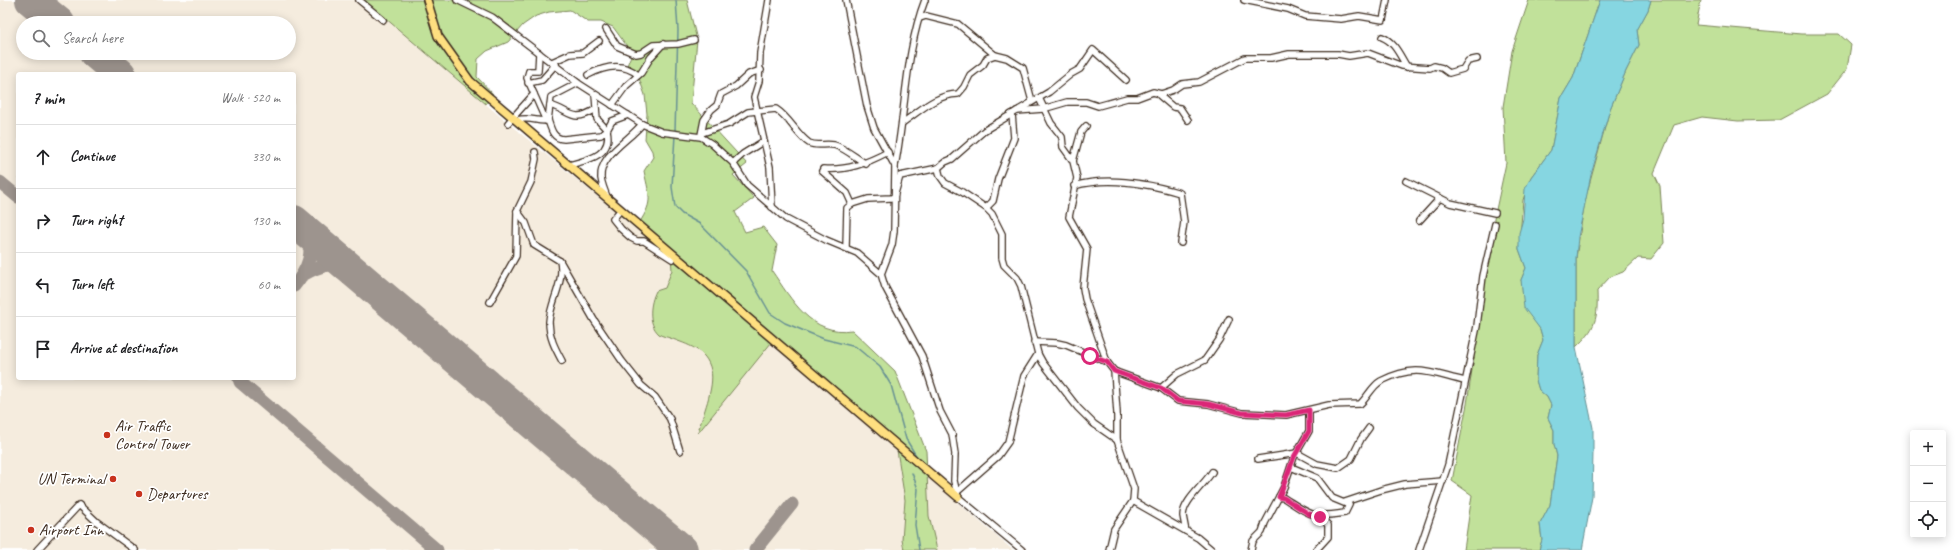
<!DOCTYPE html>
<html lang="en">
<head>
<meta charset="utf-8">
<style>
	:root { --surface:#fff; --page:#f2f2f2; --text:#202124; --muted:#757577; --line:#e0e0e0 }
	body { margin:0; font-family:Caveat,sans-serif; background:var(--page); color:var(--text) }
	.controls { position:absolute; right:12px; bottom:12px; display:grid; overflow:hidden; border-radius:4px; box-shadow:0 2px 10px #0003 }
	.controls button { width:36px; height:36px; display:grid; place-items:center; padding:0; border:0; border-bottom:1px solid var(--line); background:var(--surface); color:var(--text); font:20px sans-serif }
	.stop { position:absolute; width:12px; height:12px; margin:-9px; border:3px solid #db2777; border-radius:50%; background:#fff }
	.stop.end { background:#db2777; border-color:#fff; box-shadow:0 1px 4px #0008 }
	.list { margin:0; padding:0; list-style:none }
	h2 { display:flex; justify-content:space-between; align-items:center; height:52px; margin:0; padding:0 16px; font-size:17px }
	h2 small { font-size:13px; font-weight:400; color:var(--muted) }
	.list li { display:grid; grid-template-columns:26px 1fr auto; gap:12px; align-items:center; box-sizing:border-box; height:64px; padding:0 16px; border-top:1px solid var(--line) }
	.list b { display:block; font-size:15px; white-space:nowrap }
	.list em { font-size:13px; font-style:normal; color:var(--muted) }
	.icon { flex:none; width:22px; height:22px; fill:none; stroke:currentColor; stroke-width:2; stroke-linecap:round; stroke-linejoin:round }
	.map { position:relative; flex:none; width:1958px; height:550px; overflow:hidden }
	.search { position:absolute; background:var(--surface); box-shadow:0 2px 10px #0003; left:16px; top:16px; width:280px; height:44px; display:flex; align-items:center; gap:10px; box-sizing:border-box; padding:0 14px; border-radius:22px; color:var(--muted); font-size:15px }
	.panel { position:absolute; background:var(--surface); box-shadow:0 2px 10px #0003; left:16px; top:72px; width:280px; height:308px; border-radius:4px }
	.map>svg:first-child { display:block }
</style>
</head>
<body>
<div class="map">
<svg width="1958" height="550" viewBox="0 0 1958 550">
	<rect width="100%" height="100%" fill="#fff"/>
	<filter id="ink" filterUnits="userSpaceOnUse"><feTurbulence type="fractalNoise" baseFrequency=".025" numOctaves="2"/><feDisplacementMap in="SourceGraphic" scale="8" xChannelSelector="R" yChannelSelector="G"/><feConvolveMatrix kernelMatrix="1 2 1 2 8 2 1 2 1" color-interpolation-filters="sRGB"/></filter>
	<g filter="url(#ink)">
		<!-- built -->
		<path fill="#f5ecde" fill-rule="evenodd" d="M0,0h364l144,123 163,134 342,293h-1013zM23,23h266v30h-266zM18,74h276v304h-276z"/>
		<!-- green -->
		<g fill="#c1e19a" stroke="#7e865c">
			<path d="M364,0h323l10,40 -6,63 56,61 -14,11 21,23 -19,14 10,20 18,-5 14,18 -5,26c20,29 39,65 80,59l43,41 31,80 3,65 8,34h-33l-2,-10 3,-40 -8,-50 -126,-107 -73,90c4,-18 17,-45 13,-63 -5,-21 -23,-25 -41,-32 -3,-1 -9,-2 -11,-4 -12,-11 -9,-31 -3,-43l9,-3 7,-18 -1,-13 -35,-29c18,-27 14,-28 8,-57l9,-14 -1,-6 -7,-12 2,-25 -2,-19 -6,-17 -6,-2 -7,-8 6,-15 -19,-26 -12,-5h-13l-18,-12 -21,2 -13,4 -13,9 -15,17 -21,9 -9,8 -1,18 16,17 -7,10z"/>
			<polygon points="1529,0 1600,0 1573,78 1561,98 1551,150 1531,177 1523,200 1519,249 1526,268 1521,280 1534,319 1540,329 1543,340 1537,355 1536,380 1539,390 1547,397 1551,405 1548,418 1554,430 1554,444 1557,456 1550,505 1540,524 1542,540 1539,550 1464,550 1472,495 1452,481 1467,404 1494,219 1506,163 1503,107 1512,51"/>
			<path d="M1651,0h50l-5,25 105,9h38l12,11 -4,24 -20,25 -48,26 -41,1 -36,-4 -28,8 -20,48 6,13 4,57 -13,16 -13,-1 -15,14 -13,5 -13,14c1,28 -1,37 -21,56v-89l9,-58 25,-91 16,-38 13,-26 -2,-15 11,-20z"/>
		</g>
		<!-- water -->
		<polygon fill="#86d6e1" stroke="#689193" points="1600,0 1651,0 1648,10 1637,30 1639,45 1626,71 1610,109 1591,175 1578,237 1576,258 1576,347 1593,428 1593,452 1592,497 1582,550 1539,550 1542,540 1540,524 1550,505 1557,456 1554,444 1554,430 1548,418 1551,405 1547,397 1539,390 1536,380 1537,355 1543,340 1540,329 1524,308 1521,280 1526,268 1519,249 1519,233 1523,219 1525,189 1531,177 1551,150 1561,98 1573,78"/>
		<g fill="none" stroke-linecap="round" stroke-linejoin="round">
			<!-- stream -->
			<g stroke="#689193" stroke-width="1.5">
				<polyline points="675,131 678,30 676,0"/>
				<polyline points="675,135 672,187 675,207 682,214 700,224 746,271 770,313 785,323 824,339 856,347 880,367 891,385 906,439 918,459"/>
				<polyline points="912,473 918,489 915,525 919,550"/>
			</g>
			<!-- taxiway -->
			<g stroke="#9d948e" stroke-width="13">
				<polyline points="0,182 18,197"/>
				<path d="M303,275c17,-10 27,-12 47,-9"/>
				<path d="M294,286c14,-17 21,-34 12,-55"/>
				<polyline points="239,378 240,382 437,550"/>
				<polyline points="755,550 792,504"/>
			</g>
			<!-- runway -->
			<g stroke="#9d948e" stroke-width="32">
				<polyline points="31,0 59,23"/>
				<polyline points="95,53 120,74"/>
				<polyline points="294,221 682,550"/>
			</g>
			<!-- minor casing -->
			<g stroke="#3b2a1e" stroke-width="8">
				<g id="minor">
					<polyline points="359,0 383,20"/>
					<polyline points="457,0 492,17 578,83 642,124 662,132 701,137 712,144 733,163 747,185 786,219 826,240 857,253 881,274"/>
					<polyline points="769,0 760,53 759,81 754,97 770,167 772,207"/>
					<polyline points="846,0 867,106 874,128 895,166 894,231 892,245 881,274 885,287 922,356 940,411 952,434 955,454 954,481 958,497 1022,550"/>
					<polyline points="1244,0 1288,9 1305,16 1341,19 1359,16 1383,20 1387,0"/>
					<polyline points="920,18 926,16 958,24 995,55 1007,58 1023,68 1032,101"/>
					<polyline points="606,29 617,46 636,54 641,53 653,45 678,44 694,40"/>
					<path d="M1382,37c13,5 18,19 25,30"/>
					<polyline points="552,62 570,54 583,53 599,41"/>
					<path d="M588,75c17,-9 35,-13 50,0"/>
					<polyline points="528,83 542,80 556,64"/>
					<polyline points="534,94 546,121"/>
					<polyline points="1160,96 1173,107 1180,108 1188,120"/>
					<polyline points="1039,98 1051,123 1062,137 1063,147 1073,161"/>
					<path d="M550,105c21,6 22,19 46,4"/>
					<polyline points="612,105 626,86 641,73 651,57 663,44"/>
					<polyline points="1017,111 1043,109 1067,102 1086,102 1098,106 1127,98 1137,98 1153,92 1161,94 1173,90 1182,84 1199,82 1245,58 1271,58 1289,54 1338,54 1349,56 1368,53 1402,66 1430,68 1434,66 1442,68 1449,73 1463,69 1468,61 1477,59"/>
					<path d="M517,120c14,-4 22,3 31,0l3,-23 27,-14"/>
					<path d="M548,120c3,9 5,19 16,19l37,-4 6,-5 5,-9 16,-6"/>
					<polyline points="508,123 534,94 527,78 529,71 538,71 539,53"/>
					<path d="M902,123c18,-12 33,-28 56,-29l6,-7 6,-12 13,-10 4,-7 8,-3"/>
					<polyline points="1086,126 1081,132 1073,161 1077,178 1069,217 1087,249 1083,288 1085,299 1107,362"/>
					<path d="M702,133l27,-9 19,-12 28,-3c14,9 20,25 33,34 8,4 16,0 25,2 11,3 22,13 32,19"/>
					<polyline points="701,135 704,120 711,110 717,105 721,94 736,86 749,74 761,70"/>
					<polyline points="733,163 743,154 764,141"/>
					<path d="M569,165c18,-5 44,-9 38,-35l-10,-11 -2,-24"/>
					<path d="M895,166c11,-55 10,-114 30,-166"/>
					<polyline points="938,168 940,176 945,183 962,192 986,208 992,214 1002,234 1002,258 1004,265 1017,278 1021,286 1038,354 1043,363 1078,408 1094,424 1117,440 1134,489 1133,501 1198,538 1212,550"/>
					<path d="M823,169c24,2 44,-6 65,-17"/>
					<polyline points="822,171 847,193 852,204 868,199 891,198 894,197 900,176 938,168 945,162 952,159 985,130 1049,92 1071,74 1080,69 1093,50 1126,80"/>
					<polyline points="1406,181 1440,198"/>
					<path d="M1074,186c34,-10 72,-3 106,7l4,29 -3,21"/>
					<path d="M608,199c-3,-7 -6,-14 -7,-21 -2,-23 29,-38 41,-54"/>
					<polyline points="986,208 993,201 998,179 1014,138 1012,114"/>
					<path d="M517,211l9,12 8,22 26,16c5,21 -10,41 -11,61 0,15 6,26 13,39"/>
					<polyline points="618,213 613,219 621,229 631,238 637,241 644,241 672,259"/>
					<polyline points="1419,221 1440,198 1450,203 1495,213"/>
					<polyline points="846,247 847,208 852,204"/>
					<polyline points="560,261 594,320 622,361 641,385 655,397 670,419 680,451"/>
					<polyline points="490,302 516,256 517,211 531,182 536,159 535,152"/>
					<path d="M1034,342l23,1 9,2 41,17 7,9 5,2 42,15 17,13 30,3 34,9 44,2 43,-10 31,-1c8,-7 12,-18 21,-23 35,-18 49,-8 84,0"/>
					<polyline points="1114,371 1117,413 1117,440"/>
					<polyline points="1161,388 1177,374 1205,360 1219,340 1229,319"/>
					<polyline points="1258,459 1297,453 1317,464 1338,468 1351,459 1361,439 1369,428"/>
					<polyline points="957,492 998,456 1008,442 1024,376 1038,354"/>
					<path d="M1279,497l5,1c28,18 27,20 61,15l4,-8 -17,-7 -15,-20 -26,-11"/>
					<polyline points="1345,502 1381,490 1405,484 1443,481"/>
					<path d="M1186,531c-1,-4 -2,-10 -3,-15 0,-15 21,-31 29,-44"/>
					<polyline points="37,550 79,505 97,522 135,550"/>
					<polyline points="1109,550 1114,529 1133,501"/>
					<polyline points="1251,550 1253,541 1262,532 1265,523 1284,487 1294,457 1309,431 1309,410"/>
					<polyline points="1316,550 1328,537 1328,525 1320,517"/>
					<polyline points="1419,550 1448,465 1477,326 1483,276 1495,224"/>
				</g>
			</g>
			<!-- major casing -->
			<g stroke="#3b2a1e" stroke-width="10">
				<polyline id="major" points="427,0 438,36 470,81 958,497"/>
			</g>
			<!-- minor -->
			<use href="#minor" stroke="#fff" stroke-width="5.5"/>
			<!-- major -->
			<use href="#major" stroke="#fedf80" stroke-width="7"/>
		</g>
	</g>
	<g fill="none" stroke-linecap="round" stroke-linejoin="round" filter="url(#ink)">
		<!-- route -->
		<polyline stroke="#db2777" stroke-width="5" points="1090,356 1107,362 1114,371 1119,373 1161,388 1178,401 1208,404 1242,413 1286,415 1309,410 1309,431 1294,457 1279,497 1284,498 1309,514 1320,517"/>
	</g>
	<!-- markers -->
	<g fill="#c8321e" stroke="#fff" stroke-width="1.5">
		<circle cx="107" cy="435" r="4"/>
		<circle cx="113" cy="479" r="4"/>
		<circle cx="139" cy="494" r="4"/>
		<circle cx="31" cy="530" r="4"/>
	</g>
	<g text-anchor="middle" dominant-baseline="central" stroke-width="3.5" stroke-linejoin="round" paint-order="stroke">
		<!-- poi labels -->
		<g font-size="16" fill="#3b2a1e" stroke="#fff" text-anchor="start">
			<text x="115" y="426">Air Traffic<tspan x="115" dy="18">Control Tower</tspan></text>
			<text x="105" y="479" text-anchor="end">UN Terminal</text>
			<text x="147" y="494">Departures</text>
			<text x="39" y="530">Airport Inn</text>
		</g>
	</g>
</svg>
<div class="controls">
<button>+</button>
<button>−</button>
<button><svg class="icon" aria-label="locate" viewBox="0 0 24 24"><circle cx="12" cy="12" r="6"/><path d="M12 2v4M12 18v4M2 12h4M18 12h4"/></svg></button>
</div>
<div class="stop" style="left:1090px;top:356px"></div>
<div class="stop end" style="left:1320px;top:517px"></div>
<div class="search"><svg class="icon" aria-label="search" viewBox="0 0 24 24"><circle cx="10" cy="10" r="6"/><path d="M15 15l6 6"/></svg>Search here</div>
<section class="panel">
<h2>7 min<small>Walk · 520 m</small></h2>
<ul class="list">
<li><svg class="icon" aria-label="ahead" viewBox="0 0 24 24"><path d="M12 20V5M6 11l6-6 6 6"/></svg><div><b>Continue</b></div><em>330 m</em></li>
<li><svg class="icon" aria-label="right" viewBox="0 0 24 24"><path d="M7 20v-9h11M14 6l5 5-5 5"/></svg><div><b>Turn right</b></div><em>130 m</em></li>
<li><svg class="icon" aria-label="left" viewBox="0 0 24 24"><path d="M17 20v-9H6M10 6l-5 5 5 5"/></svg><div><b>Turn left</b></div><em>60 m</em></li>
<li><svg class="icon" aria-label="arrive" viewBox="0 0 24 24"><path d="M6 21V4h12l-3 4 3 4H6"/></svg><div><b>Arrive at destination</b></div></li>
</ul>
</section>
</div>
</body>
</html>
